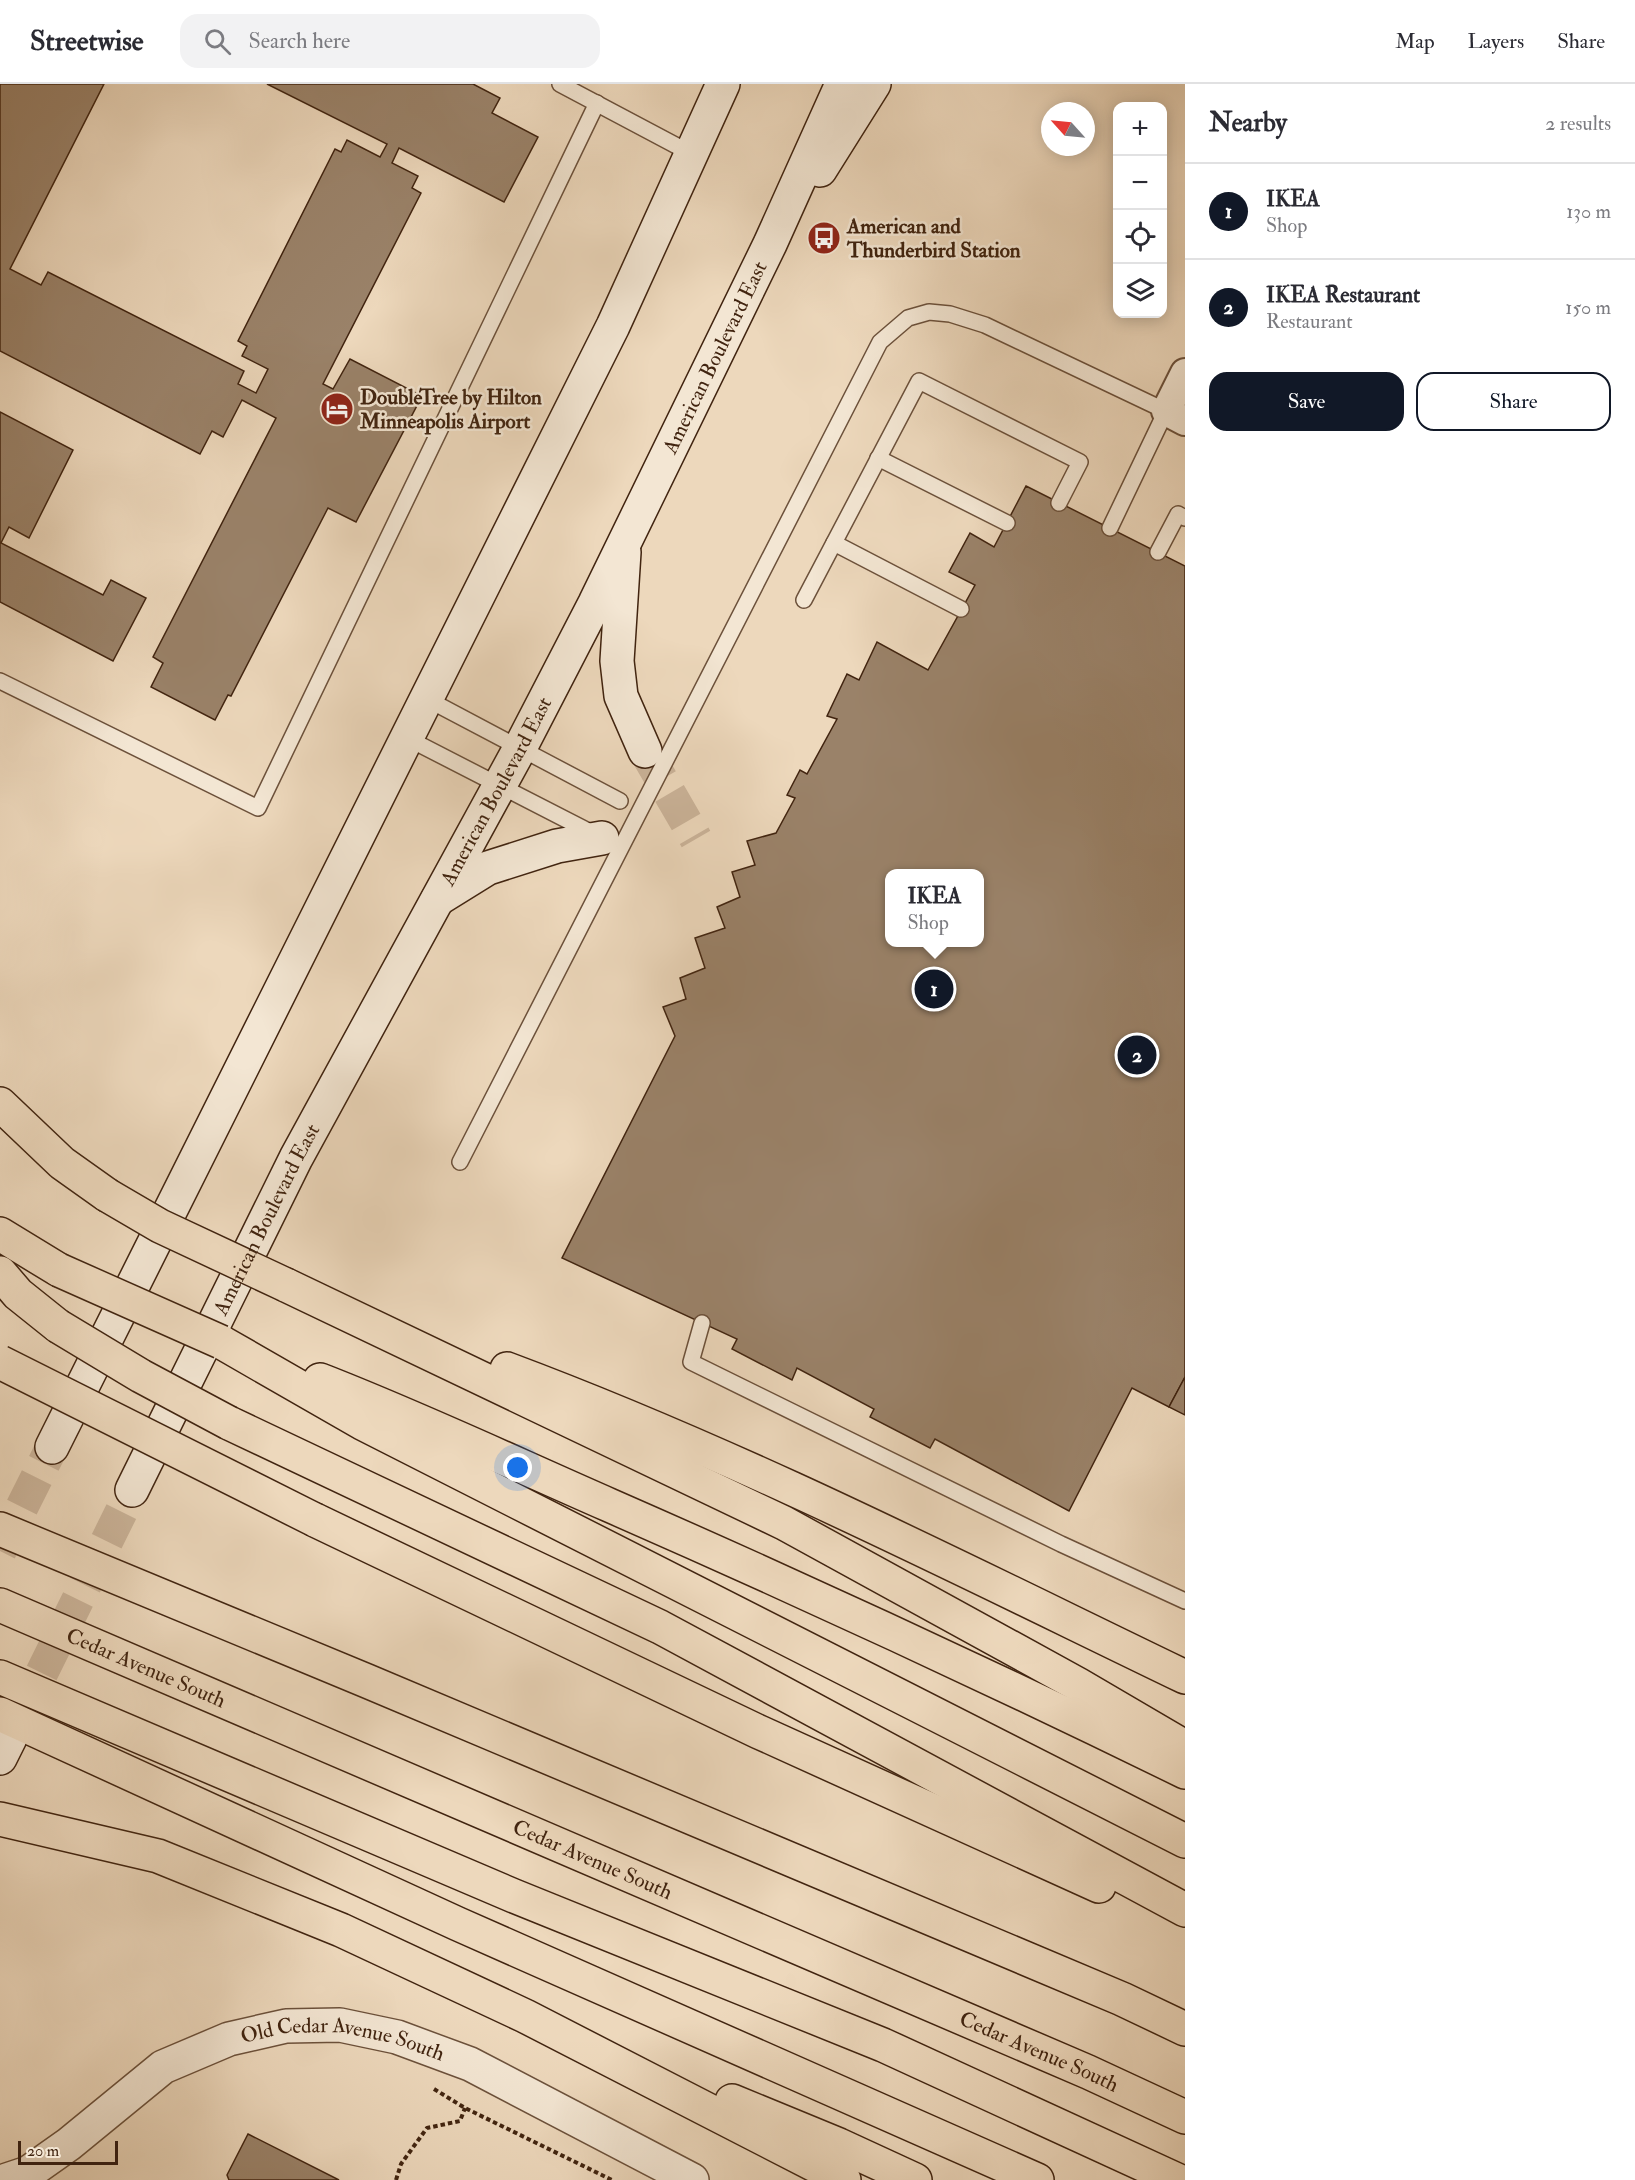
<!DOCTYPE html>
<html lang="en">
<head>
<meta charset="utf-8">
<style>
	:root { --surface:#fff; --page:#f2f2f3; --text:#2b2b33; --muted:#7c7c81; --line:#e1e1e2; --accent:#111827 }
	body { margin:0; font-family:"IM FELL Double Pica",serif; background:var(--page); color:var(--text) }
	.controls { position:absolute; right:18px; top:18px; display:grid; overflow:hidden; border-radius:12px; box-shadow:0 3px 15px #0003 }
	.controls button { width:54px; height:54px; display:grid; place-items:center; padding:0; border:0; border-bottom:2px solid var(--line); background:var(--surface); color:var(--text); font:30px sans-serif }
	.compass { position:absolute; left:1041px; top:18px; width:54px; height:54px; border-radius:50%; background:var(--surface); box-shadow:0 3px 15px #0003; rotate:297deg }
	.scale { position:absolute; left:18px; bottom:15px; width:100px; box-sizing:border-box; padding-left:6px; border:3px solid #412410; border-top:0; font-size:16px; line-height:21px; white-space:nowrap; color:#412410; -webkit-text-stroke:4px #f3e6d3; paint-order:stroke }
	.you { position:absolute; left:518px; top:1384px; width:21px; height:21px; margin:-15px; border:4px solid #fff; border-radius:50%; background:#1a73e8; box-shadow:0 0 0 9px #1a73e833 }
	.badge { display:grid; place-items:center; width:39px; height:39px; border-radius:50%; background:var(--accent); color:#fff; font-size:20px; font-weight:700 }
	.pin { position:absolute; translate:-50% -50%; border:3px solid #fff; box-shadow:0 2px 6px #0006 }
	.popup { position:absolute; left:885px; top:785px; width:99px; height:78px; box-sizing:border-box; display:grid; place-content:center; border-radius:12px; background:var(--surface); filter:drop-shadow(0 2px 4px #0005); font-size:20px; white-space:nowrap; color:var(--muted) }
	.popup b { font-size:22px; color:var(--text) }
	.popup::after { content:''; position:absolute; left:50%; top:100%; margin-left:-12px; border:12px solid transparent; border-top-color:var(--surface) }
	.list { margin:0; padding:0; list-style:none }
	h2 { display:flex; justify-content:space-between; align-items:center; height:78px; margin:0; padding:0 24px; font-size:26px }
	h2 small { font-size:20px; font-weight:400; color:var(--muted) }
	.list li { display:grid; grid-template-columns:39px 1fr auto; gap:18px; align-items:center; box-sizing:border-box; height:96px; padding:0 24px; border-top:2px solid var(--line) }
	.list b { display:block; font-size:22px; white-space:nowrap }
	.list p { margin:0; font-size:20px; white-space:nowrap; color:var(--muted) }
	.list em { font-size:20px; font-style:normal; color:var(--muted) }
	.actions { display:flex; gap:12px; padding:18px 24px }
	.actions a { flex:1; padding:14px 0; border:2px solid var(--accent); border-radius:18px; text-align:center; font-size:21px; color:var(--accent) }
	.actions .main { background:var(--accent); color:#fff }
	.icon { flex:none; width:33px; height:33px; fill:none; stroke:currentColor; stroke-width:2; stroke-linecap:round; stroke-linejoin:round }
	.map { position:relative; flex:none; width:1185px; height:2096px; overflow:hidden }
	header { display:flex; align-items:center; gap:36px; box-sizing:border-box; height:84px; padding:0 30px; background:var(--surface); border-bottom:2px solid var(--line) }
	header strong { font-size:28px }
	nav { display:flex; gap:33px; margin-inline-start:auto; font-size:21px }
	.search { width:420px; height:54px; background:var(--page); display:flex; align-items:center; gap:15px; box-sizing:border-box; padding:0 21px; border-radius:18px; color:var(--muted); font-size:22px }
	main { display:flex }
	aside { flex:1; background:var(--surface) }
	.map>svg:first-child { display:block }
</style>
</head>
<body>
<header>
<strong>Streetwise</strong>
<div class="search"><svg class="icon" aria-label="search" viewBox="0 0 24 24"><circle cx="10" cy="10" r="6"/><path d="M15 15l6 6"/></svg>Search here</div>
<nav><a>Map</a><a>Layers</a><a>Share</a></nav>
</header>
<main>
<div class="map">
<svg width="1185" height="2096" viewBox="0 0 1185 2096">
	<rect width="100%" height="100%" fill="#edd8bc"/>
	<filter id="stains"><feTurbulence type="fractalNoise" baseFrequency=".00333" numOctaves="4"/><feColorMatrix values="0 0 0 0 .2 0 0 0 0 .09 0 0 0 0 .02 0 0 0 .5 -.17"/></filter>
	<radialGradient id="worn" r=".72"><stop offset=".6" stop-color="#630" stop-opacity="0"/><stop offset="1" stop-color="#630" stop-opacity=".3"/></radialGradient>
	<!-- building -->
	<g fill="#9a8269" stroke="#412410" stroke-width="1.5" fill-rule="evenodd">
		<polygon points="0,0 104,0 10,185 41,201 48,188 244,287 238,300 256,309 268,285 242,272 247,262 238,257 335,65 341,68 347,56 380,73 387,60 267,0 473,0 500,14 492,29 538,53 504,118 399,64 392,79 418,92 412,104 421,109 323,300 333,305 350,275 422,312 356,438 328,424 231,612 228,611 215,636 151,603 163,579 153,573 276,334 242,316 223,353 212,347 200,370 0,267"/>
		<polygon points="0,328 73,366 29,454 9,443 1,459 103,511 111,496 146,514 113,577 0,518"/>
		<path d="M1026,402l159,80v811l-16,30 -37,-19 -63,123 -134,-72 -5,9 -60,-31 4,-8 -77,-41 -5,12 -60,-31 5,-10 -175,-81 113,-222 -12,-29 23,-8 -6,-21 25,-10 -10,-30 30,-10 -8,-21 23,-10 -8,-25 23,-7 -8,-24 29,-8 19,-35 -8,-3 13,-25 7,4 30,-55 -10,-3 20,-42 12,6 18,-38 51,28 47,-85 -26,-13 21,-39 24,14zM889,790h90v68h-90z"/>
		<polygon points="1185,1293 1185,1331 1169,1323"/>
		<polygon points="248,2050 339,2096 229,2096 227,2091"/>
	</g>
	<g fill="none" stroke-linecap="round" stroke-linejoin="round">
		<!-- secondary-tunnel -->
		<g stroke="#cbb49a" stroke-width="33" stroke-dasharray="33 16" stroke-linecap="butt">
			<polyline points="645,667 696,755"/>
			<polyline points="0,1467 52,1363"/>
			<polyline points="20,1633 132,1406"/>
		</g>
		<!-- service casing -->
		<g stroke="#6c513b" stroke-width="18">
			<g id="service">
				<polyline points="560,0 692,70"/>
				<polyline points="878,374 1007,439"/>
				<polyline points="834,459 961,525"/>
				<polyline points="1158,468 1178,430 1185,434"/>
				<polyline points="804,516 919,297 1080,378 1059,419"/>
				<polyline points="0,597 258,724 597,19"/>
				<polyline points="427,615 620,717"/>
				<polyline points="407,654 594,750"/>
				<polyline points="460,1078 880,258 908,234 929,228 950,230 985,241 1166,327 1110,444"/>
				<polyline points="702,1239 691,1278 1061,1460 1185,1517"/>
			</g>
		</g>
		<!-- minor casing -->
		<g stroke="#6c513b" stroke-width="32">
			<polyline id="minor" points="1185,289 1166,327 1185,337"/>
		</g>
		<!-- tertiary casing -->
		<g stroke="#6c513b" stroke-width="36">
			<g id="tertiary">
				<path id="s1" d="M7,2096l21,-7 41,-29 94,-77 66,-28 57,-13 54,-1 57,12 73,27 222,116"/>
			</g>
		</g>
		<!-- secondary casing -->
		<g stroke="#412410" stroke-width="36">
			<g id="secondary">
				<polyline points="820,86 874,0"/>
				<polyline points="624,468 617,577 621,612 645,667"/>
				<polyline points="438,815 488,784 557,762 602,754"/>
				<polyline points="52,1363 613,242 723,0"/>
				<path id="s2" d="M132,1406l164,-332 223,-408 76,-147 175,-359 72,-160"/>
				<polyline points="0,1674 10,1654"/>
			</g>
		</g>
		<!-- motorway casing -->
		<g stroke="#412410" stroke-width="36">
			<g id="motorway">
				<polyline points="0,1020 62,1079 107,1111"/>
				<polyline points="0,1150 59,1186"/>
				<polyline points="0,1189 18,1210 58,1242"/>
				<polyline points="286,1201 784,1439 1079,1601 1185,1663"/>
				<polyline points="221,1258 362,1339 1185,1757"/>
				<path d="M507,1285c233,87 454,200 678,308"/>
				<path d="M320,1296c98,38 193,83 289,125 194,85 386,174 576,267"/>
				<polyline points="229,1339 660,1543 1185,1826"/>
				<polyline points="315,1436 759,1648 1099,1802"/>
				<polyline points="0,1445 367,1597 1122,1915 1185,1945"/>
				<path id="s3" d="M0,1521l1088,467 97,45"/>
				<polyline points="0,1593 514,1812 883,1961 1177,2096"/>
				<polyline points="0,1630 458,1840 1037,2096"/>
				<polyline points="0,1735 158,1772 341,1846 525,1932 844,2096"/>
				<polyline points="732,2017 839,2061 915,2096"/>
			</g>
		</g>
		<!-- path -->
		<g stroke="#412410" stroke-width="4" stroke-dasharray="4.5 3" stroke-linecap="butt">
			<polyline points="434,2005 465,2024 612,2096"/>
			<polyline points="396,2096 401,2080 427,2044 460,2037 465,2024"/>
		</g>
		<!-- service -->
		<use href="#service" stroke="#f3e6d3" stroke-width="15"/>
		<!-- minor -->
		<use href="#minor" stroke="#f3e6d3" stroke-width="28"/>
		<!-- tertiary -->
		<use href="#tertiary" stroke="#f3e6d3" stroke-width="33"/>
		<!-- secondary -->
		<use href="#secondary" stroke="#f3e6d3" stroke-width="33"/>
		<!-- motorway -->
		<use href="#motorway" stroke="#edd8bc" stroke-width="33"/>
		<!-- motorway-bridge casing -->
		<g stroke="#412410" stroke-width="36" stroke-linecap="butt">
			<g id="motorway-bridge">
				<polyline points="107,1111 160,1142 286,1201"/>
				<polyline points="59,1186 221,1258"/>
				<polyline points="58,1242 141,1292 229,1339"/>
				<polyline points="0,1278 315,1436"/>
			</g>
		</g>
		<!-- motorway-bridge -->
		<use href="#motorway-bridge" stroke="#edd8bc" stroke-width="33"/>
	</g>
	<!-- icons -->
	<defs>
		<g id="bus-disc" transform="scale(1.725)"><circle r="9.5" fill="#8f2418" stroke="#f3e6d3"/><path d="M-5-6H5V4H4V6H2V4H-2V6H-4V4H-5ZM-3.5-4V0h7V-4ZM-3.5 1.2v1.5H-2V1.2ZM2 1.2v1.5H3.5V1.2Z" fill="#fff"/></g>
		<g id="hotel-disc" transform="scale(1.725)"><circle r="9.5" fill="#8f2418" stroke="#f3e6d3"/><path d="M-6-4.5h1.5V1H6V5H4.5V3h-9V5H-6ZM-4 0a1.8 1.8 0 1 1 3.6 0ZM.5 0V-2.5h3Q6-2.5 6 0Z" fill="#fff"/></g>
	</defs>
	<g fill-rule="evenodd">
		<use href="#bus-disc" x="824" y="154"/>
		<use href="#hotel-disc" x="337" y="325"/>
	</g>
	<g text-anchor="middle" dominant-baseline="central" stroke-width="5" stroke-linejoin="round" paint-order="stroke">
		<!-- poi labels -->
		<g font-size="21" font-weight="bold" fill="#412410" stroke="#f3e6d3" text-anchor="start">
			<text x="847" y="142">American and<tspan x="847" dy="24">Thunderbird Station</tspan></text>
			<text x="360" y="313">DoubleTree by Hilton<tspan x="360" dy="24">Minneapolis Airport</tspan></text>
		</g>
		<!-- street labels -->
		<g font-size="21" fill="#412410" stroke="#f3e6d3">
			<text stroke="none"><textPath href="#s2" startOffset="1274">American Boulevard East</textPath></text>
			<text stroke="none"><textPath href="#s2" startOffset="788">American Boulevard East</textPath></text>
			<text stroke="none"><textPath href="#s2" startOffset="302">American Boulevard East</textPath></text>
			<text stroke="none"><textPath href="#s3" startOffset="159">Cedar Avenue South</textPath></text>
			<text stroke="none"><textPath href="#s3" startOffset="645">Cedar Avenue South</textPath></text>
			<text stroke="none"><textPath href="#s1" startOffset="382">Old Cedar Avenue South</textPath></text>
			<text stroke="none"><textPath href="#s3" startOffset="1131">Cedar Avenue South</textPath></text>
		</g>
	</g>
	<rect width="100%" height="100%" filter="url(#stains)"/>
	<rect width="100%" height="100%" fill="url(#worn)"/>
</svg>
<div class="controls">
<button>+</button>
<button>−</button>
<button><svg class="icon" aria-label="locate" viewBox="0 0 24 24"><circle cx="12" cy="12" r="6"/><path d="M12 2v4M12 18v4M2 12h4M18 12h4"/></svg></button>
<button><svg class="icon" aria-label="layers" viewBox="0 0 24 24"><path d="M12 4l9 5-9 5-9-5zM3 14l9 5 9-5"/></svg></button>
</div>
<svg class="compass" viewBox="-18 -18 36 36"><path d="M0-13l5 13h-10z" fill="#e53935"/><path d="M0 13l5-13h-10z" fill="#7c7c81"/></svg>
<div class="scale">20 m</div>
<div class="you"></div>
<div class="pin badge" style="left:934px;top:905px">1</div>
<div class="popup"><b>IKEA</b>Shop</div>
<div class="pin badge" style="left:1137px;top:971px">2</div>
</div>
<aside>
<h2>Nearby<small>2 results</small></h2>
<ul class="list">
<li><span class="badge">1</span><div><b>IKEA</b><p>Shop</p></div><em>130 m</em></li>
<li><span class="badge">2</span><div><b>IKEA Restaurant</b><p>Restaurant</p></div><em>150 m</em></li>
</ul>
<div class="actions"><a class="main">Save</a><a>Share</a></div>
</aside>
</main>
</body>
</html>
